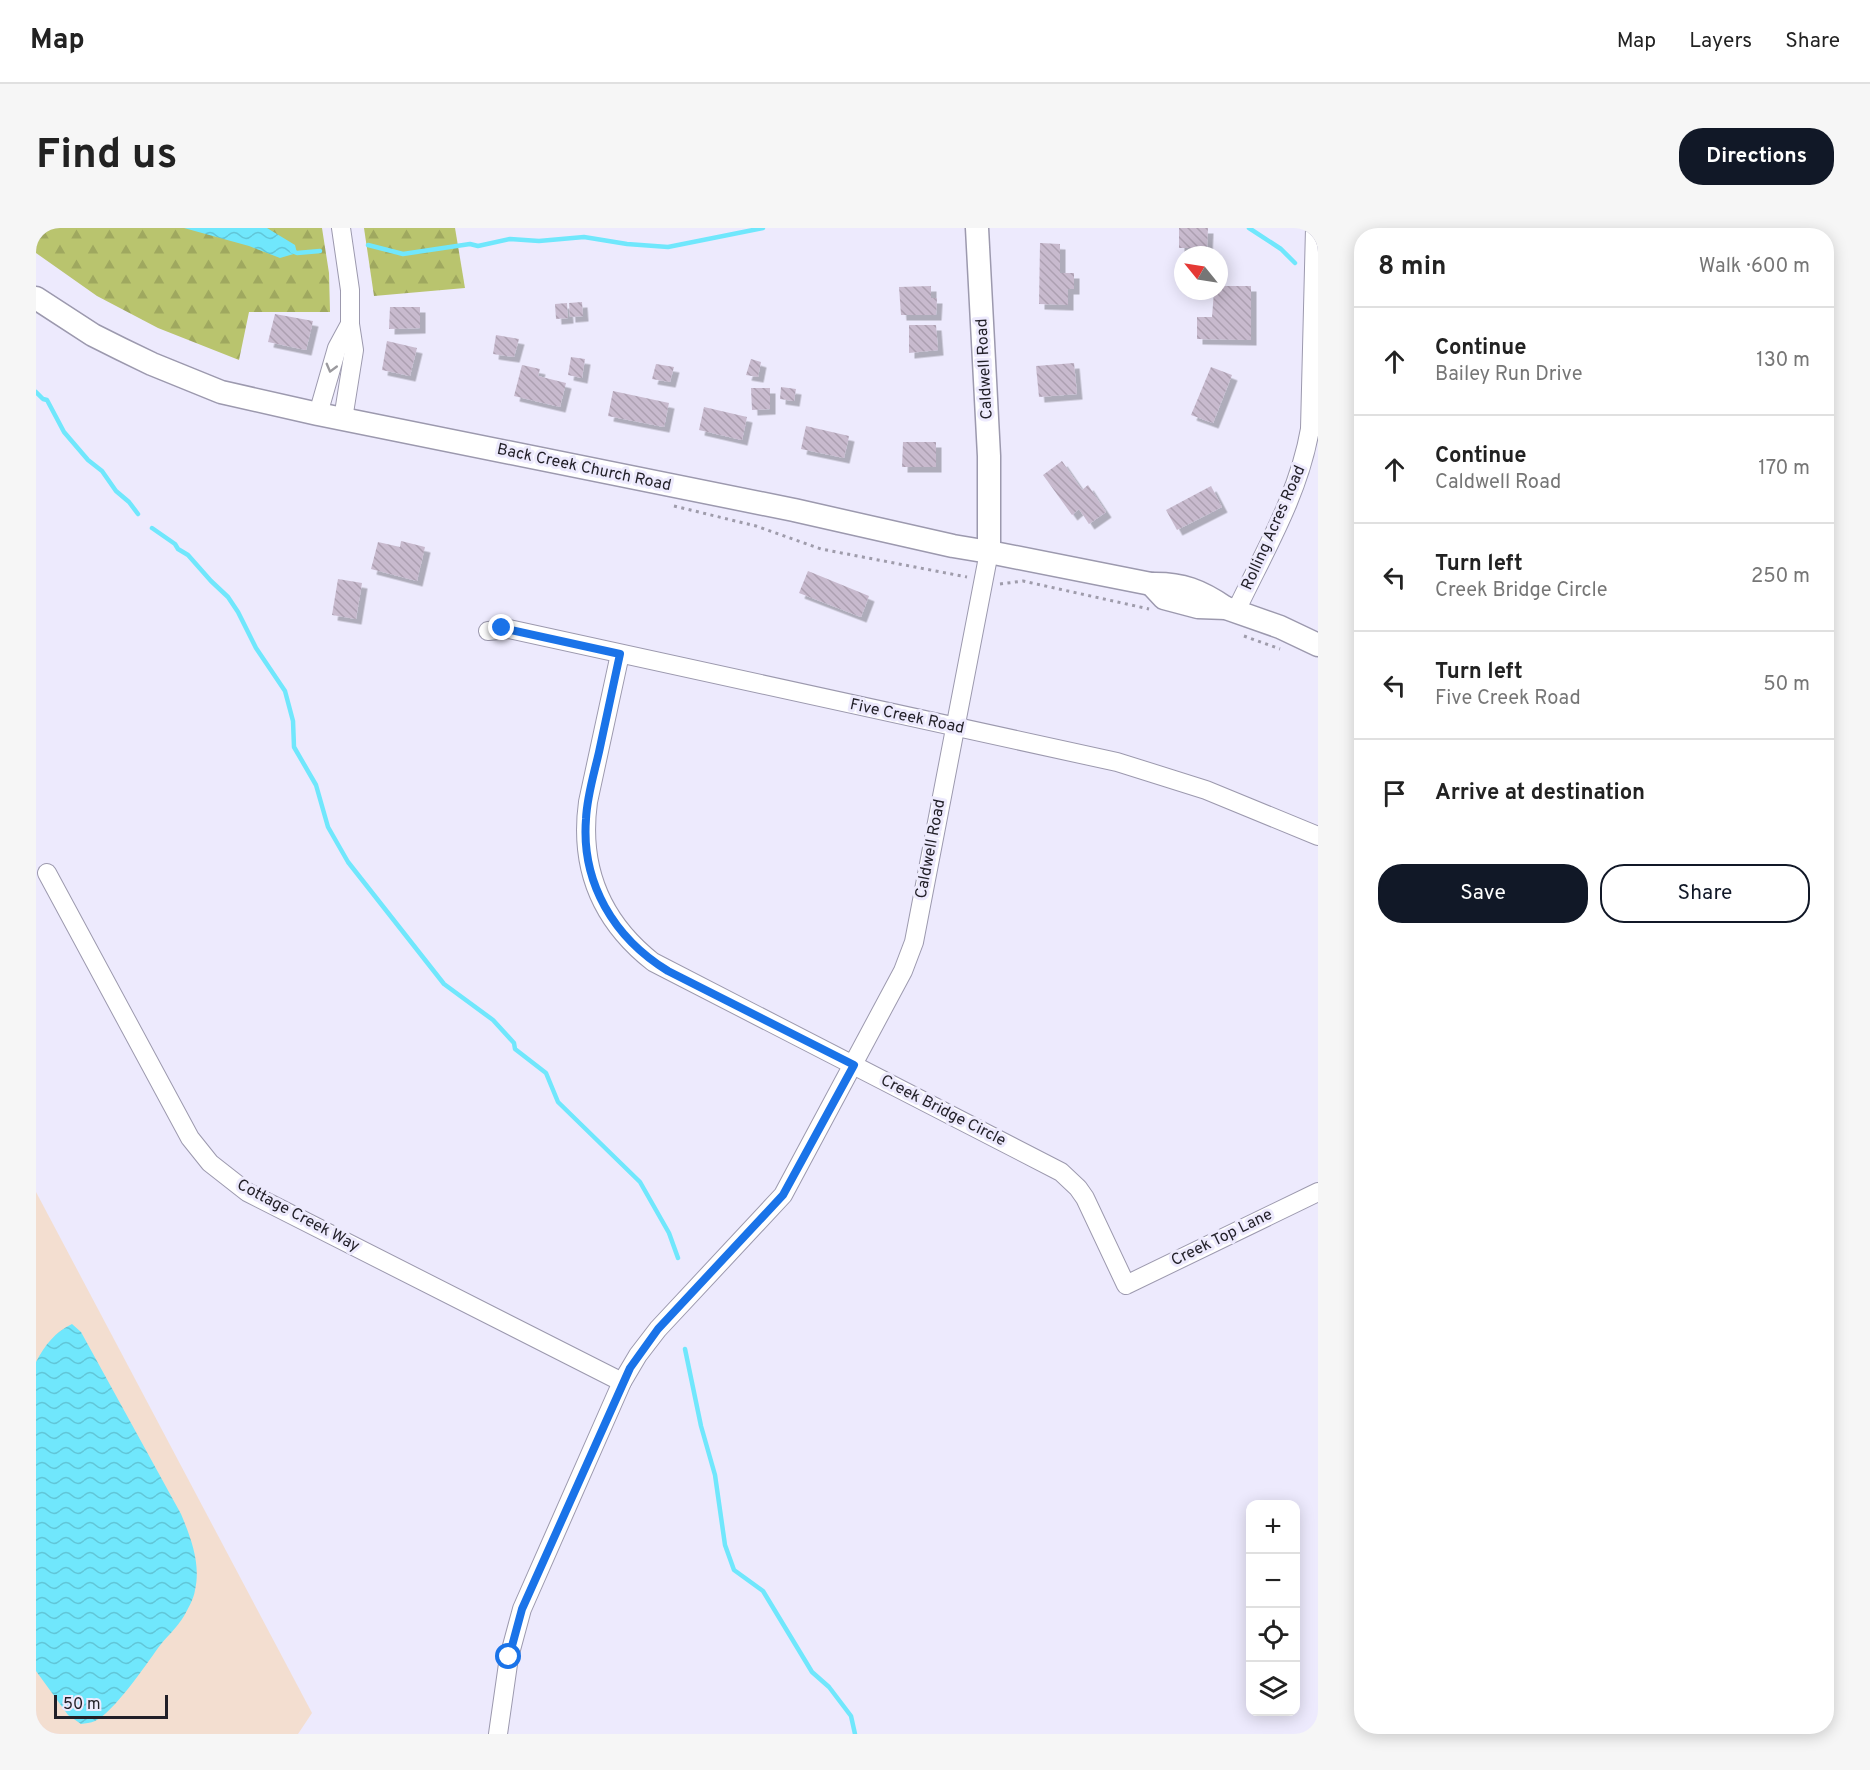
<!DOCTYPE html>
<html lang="en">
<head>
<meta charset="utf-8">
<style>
	:root { --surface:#fff; --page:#f6f6f6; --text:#222; --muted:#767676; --line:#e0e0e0; --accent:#111827 }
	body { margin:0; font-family:Overpass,sans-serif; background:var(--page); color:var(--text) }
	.controls { position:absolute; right:18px; bottom:18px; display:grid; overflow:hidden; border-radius:12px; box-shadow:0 3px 15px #0003 }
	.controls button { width:54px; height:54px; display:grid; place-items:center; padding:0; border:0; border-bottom:2px solid var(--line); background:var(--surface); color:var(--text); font:30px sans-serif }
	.compass { position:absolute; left:1138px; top:18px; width:54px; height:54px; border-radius:50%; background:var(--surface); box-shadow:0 3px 15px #0003; rotate:300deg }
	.scale { position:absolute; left:18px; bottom:15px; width:114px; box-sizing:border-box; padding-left:6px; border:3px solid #211f27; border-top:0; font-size:16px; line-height:21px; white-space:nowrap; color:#211f27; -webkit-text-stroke:4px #edeafd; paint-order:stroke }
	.stop { position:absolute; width:18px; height:18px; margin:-14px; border:4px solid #1a73e8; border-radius:50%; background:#fff }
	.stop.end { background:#1a73e8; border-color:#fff; box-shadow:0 2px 6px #0008 }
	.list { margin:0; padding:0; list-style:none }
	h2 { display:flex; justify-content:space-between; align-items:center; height:78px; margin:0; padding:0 24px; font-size:26px }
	h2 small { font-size:20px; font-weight:400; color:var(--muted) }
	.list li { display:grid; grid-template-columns:39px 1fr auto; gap:18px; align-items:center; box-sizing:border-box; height:108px; padding:0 24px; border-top:2px solid var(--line) }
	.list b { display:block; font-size:22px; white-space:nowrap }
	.list p { margin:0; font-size:20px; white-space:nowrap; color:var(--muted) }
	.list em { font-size:20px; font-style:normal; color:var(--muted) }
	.actions { display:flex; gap:12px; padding:18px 24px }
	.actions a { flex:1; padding:14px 0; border:2px solid var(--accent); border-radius:24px; text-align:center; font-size:21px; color:var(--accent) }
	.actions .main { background:var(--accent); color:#fff }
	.icon { flex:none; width:33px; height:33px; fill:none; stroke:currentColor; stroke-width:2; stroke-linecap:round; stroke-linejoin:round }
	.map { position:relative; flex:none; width:1282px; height:1506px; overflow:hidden; border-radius:24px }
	header { display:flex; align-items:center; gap:36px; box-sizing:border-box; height:84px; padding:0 30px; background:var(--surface); border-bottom:2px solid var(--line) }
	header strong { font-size:28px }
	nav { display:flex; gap:33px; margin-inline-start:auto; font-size:21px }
	.intro { display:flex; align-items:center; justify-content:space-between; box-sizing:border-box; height:144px; padding:0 36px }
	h1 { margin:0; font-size:42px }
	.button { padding:15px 27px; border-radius:24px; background:var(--accent); color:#fff; font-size:21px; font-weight:700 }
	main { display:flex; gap:36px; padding:0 36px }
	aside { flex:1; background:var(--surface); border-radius:24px; box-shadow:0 3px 15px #0003 }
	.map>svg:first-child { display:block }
</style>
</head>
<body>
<header>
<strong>Map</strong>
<nav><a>Map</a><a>Layers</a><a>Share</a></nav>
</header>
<div class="intro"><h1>Find us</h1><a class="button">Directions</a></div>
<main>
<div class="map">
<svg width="1282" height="1506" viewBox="0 0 1282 1506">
	<defs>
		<pattern id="forest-firs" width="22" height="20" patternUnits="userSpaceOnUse" patternTransform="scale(1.5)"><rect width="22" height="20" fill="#b9c46e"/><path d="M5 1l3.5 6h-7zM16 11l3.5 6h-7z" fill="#9fa85f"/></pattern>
		<pattern id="water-waves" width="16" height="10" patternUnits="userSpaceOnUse" patternTransform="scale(1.5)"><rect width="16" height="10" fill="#70e7fc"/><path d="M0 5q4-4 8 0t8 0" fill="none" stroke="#61c6d8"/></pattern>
		<pattern id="building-back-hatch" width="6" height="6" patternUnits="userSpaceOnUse" patternTransform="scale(1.5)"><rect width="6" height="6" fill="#c8bace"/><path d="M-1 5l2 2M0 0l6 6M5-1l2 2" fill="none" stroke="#ac9fb1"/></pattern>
		<filter id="shadow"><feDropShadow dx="5.5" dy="5.5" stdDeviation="0" flood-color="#0004"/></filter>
	</defs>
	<rect width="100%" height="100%" fill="#edeafd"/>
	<!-- commercial -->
	<polygon fill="#f3ded0" points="0,964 276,1485 262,1506 0,1506"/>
	<!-- forest -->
	<g fill="url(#forest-firs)">
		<polygon points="0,0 286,0 293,45 294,84 213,84 203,132 122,100 61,68 0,25"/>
		<polygon points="328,0 419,0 429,60 338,68"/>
	</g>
	<!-- water -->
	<g fill="url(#water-waves)">
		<polygon points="148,0 231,0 259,17 261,25 244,30 213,18"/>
		<path d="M36,1096l9,8 100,182c10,24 20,50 14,76 -1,8 -7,19 -11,26 -7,12 -18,21 -26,32 -12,17 -45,65 -63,73 -4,2 -10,2 -14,3l-13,-9 -32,-44v-309c9,-17 19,-30 36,-38z"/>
	</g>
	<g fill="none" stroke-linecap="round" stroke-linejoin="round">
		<!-- stream -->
		<g stroke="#70e7fc" stroke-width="4.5">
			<polyline points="1213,0 1245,21 1259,35"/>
			<polyline points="332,17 367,26 434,16 442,18 474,11 503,13 548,9 591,16 632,19 727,0"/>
			<polyline points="256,23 261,25 284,23"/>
			<polyline points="0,164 7,171 11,172 28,204 52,232 66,243 80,263 93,274 102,286"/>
			<polyline points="116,300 139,316 142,321 152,327 175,353 192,369 202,384 220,420 249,463 257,493 258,519 280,557 292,599 312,634 408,756 457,792 478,815 479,821 510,845 522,874 604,954 633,1005 642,1030"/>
			<polyline points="649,1121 665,1198 679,1247 689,1317 698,1342 727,1363 776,1444 793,1459 815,1488 819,1506"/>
		</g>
	</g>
	<!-- building -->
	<g fill="url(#building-back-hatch)" filter="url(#shadow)">
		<polygon points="1143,0 1172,0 1171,20 1143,20"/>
		<polygon points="1004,15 1024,16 1024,45 1038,45 1038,61 1032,61 1032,77 1003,76"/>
		<polygon points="895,58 895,70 901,70 900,87 865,87 863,59"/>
		<polygon points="1183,58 1215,58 1215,112 1161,111 1161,89 1176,89 1178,63 1183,63"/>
		<polygon points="546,74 547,88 534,89 533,75"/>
		<polygon points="531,75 532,90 520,91 519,76"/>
		<polygon points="354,79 384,79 384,100 353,101"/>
		<polygon points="239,86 277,93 270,122 232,114"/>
		<polygon points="873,97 900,97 902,122 873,125"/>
		<polygon points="460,107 483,111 478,129 457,126"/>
		<polygon points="351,113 381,120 374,148 346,142"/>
		<polygon points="535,129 549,131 546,150 532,147"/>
		<polygon points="715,131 725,134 722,149 710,147"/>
		<polygon points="1038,135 1041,166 1003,169 1000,138"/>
		<polygon points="620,136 638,139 634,154 616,151"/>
		<polygon points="486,137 504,141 502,148 530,155 524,179 478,168"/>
		<polygon points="1175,139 1196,147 1177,195 1155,187"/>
		<polygon points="745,159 760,161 758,173 744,171"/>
		<polygon points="715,160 734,160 734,181 716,182"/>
		<polygon points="577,163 633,175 628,199 572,188"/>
		<polygon points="668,179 711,189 706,212 663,202"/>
		<polygon points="770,198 813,208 808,230 765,221"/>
		<polygon points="867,214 900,214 900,239 866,239"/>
		<polygon points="1026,233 1046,262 1052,257 1070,284 1053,296 1043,281 1036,287 1007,247"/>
		<polygon points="1175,258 1186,279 1141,302 1130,282"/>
		<polygon points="365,313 389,319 381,353 335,341 342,314 364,319"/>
		<polygon points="772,343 833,368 825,389 763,365"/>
		<polygon points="302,351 326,355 320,391 296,387"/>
	</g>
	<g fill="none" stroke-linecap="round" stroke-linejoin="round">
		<!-- minor casing -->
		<g stroke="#9c99ae" stroke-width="20">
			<g id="minor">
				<polyline points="305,0 314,62 314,96 318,122 307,191"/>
				<polyline points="282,186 301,120 314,96"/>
				<path d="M1200,383c28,-59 63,-117 74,-182l5,-201"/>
				<polyline points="452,403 473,401 1081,534 1170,562 1282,608"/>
				<path d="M584,426l-32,148c-9,66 13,119 65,160l408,210 17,16 7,10 41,87 192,-93"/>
				<polyline points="11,645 154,910 174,935 211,964 586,1154"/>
				<polyline points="462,1506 473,1429 486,1381 586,1154 602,1127 622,1101 747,967 867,743 878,714 953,324"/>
			</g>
		</g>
		<!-- tertiary casing -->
		<g stroke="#9c99ae" stroke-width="25">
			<g id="tertiary">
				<polyline points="941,0 953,228 953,324"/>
				<path d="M0,70l57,37 28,14 31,15 69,28 97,22 476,96 159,36 36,6 162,32c31,-1 50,7 75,24"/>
				<polyline points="1115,356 1128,370 1162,379 1190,380 1244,399 1282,417"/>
			</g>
		</g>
		<!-- path -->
		<g stroke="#9f9cab" stroke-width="3" stroke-dasharray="3 4.5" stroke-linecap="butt">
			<polyline points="638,278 720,298 785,321 931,349"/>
			<polyline points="964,356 987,353 1113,381"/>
			<polyline points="1208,408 1244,421"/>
		</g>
		<!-- minor -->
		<use href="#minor" stroke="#fff" stroke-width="18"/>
		<!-- tertiary -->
		<use href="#tertiary" stroke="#fff" stroke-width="22"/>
	</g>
	<!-- one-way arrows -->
	<defs><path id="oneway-chevron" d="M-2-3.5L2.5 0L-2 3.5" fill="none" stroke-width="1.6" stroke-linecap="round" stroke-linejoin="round" transform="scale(1.5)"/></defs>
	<use stroke="#9b9a9e" href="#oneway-chevron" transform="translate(295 140) rotate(105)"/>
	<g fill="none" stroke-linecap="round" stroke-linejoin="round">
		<!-- route -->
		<path stroke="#1a73e8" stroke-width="8" d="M466,400l118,26c-7,33 -14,65 -21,98 -5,22 -12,44 -13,67 -5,64 28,119 82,152l186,94 -71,130 -125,134 -28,39 -108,241 -13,48"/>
	</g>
	<g text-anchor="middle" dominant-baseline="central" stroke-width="6" stroke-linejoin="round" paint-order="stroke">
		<!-- street labels -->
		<g font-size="16" fill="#211f27" stroke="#edeafd">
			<text transform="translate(949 141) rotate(-93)">Caldwell Road</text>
			<text transform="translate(548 240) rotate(12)">Back Creek Church Road</text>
			<text transform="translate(1238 300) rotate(-66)">Rolling Acres Road</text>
			<text transform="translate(871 489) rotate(12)">Five Creek Road</text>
			<text transform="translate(895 621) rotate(-79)">Caldwell Road</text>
			<text transform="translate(907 883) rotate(27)">Creek Bridge Circle</text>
			<text transform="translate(262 988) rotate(28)">Cottage Creek Way</text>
			<text transform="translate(1186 1010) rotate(-26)">Creek Top Lane</text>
		</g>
	</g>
</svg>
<div class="controls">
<button>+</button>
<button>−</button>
<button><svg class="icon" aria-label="locate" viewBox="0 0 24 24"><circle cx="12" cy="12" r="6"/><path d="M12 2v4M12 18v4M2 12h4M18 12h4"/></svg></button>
<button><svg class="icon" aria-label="layers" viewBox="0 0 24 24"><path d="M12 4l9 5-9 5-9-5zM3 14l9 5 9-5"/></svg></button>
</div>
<svg class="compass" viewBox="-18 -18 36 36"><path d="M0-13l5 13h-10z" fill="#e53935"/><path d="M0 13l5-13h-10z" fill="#767676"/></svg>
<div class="scale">50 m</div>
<div class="stop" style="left:473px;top:1429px"></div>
<div class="stop end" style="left:466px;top:400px"></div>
</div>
<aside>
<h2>8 min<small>Walk · 600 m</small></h2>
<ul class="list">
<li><svg class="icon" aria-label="ahead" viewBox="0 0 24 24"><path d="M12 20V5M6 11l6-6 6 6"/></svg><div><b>Continue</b><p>Bailey Run Drive</p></div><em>130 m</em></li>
<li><svg class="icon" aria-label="ahead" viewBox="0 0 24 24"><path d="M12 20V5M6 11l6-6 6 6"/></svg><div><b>Continue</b><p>Caldwell Road</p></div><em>170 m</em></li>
<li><svg class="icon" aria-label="left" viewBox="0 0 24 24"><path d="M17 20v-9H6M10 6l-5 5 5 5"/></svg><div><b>Turn left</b><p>Creek Bridge Circle</p></div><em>250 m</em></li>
<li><svg class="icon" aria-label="left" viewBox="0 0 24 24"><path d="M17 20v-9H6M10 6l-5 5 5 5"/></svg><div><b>Turn left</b><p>Five Creek Road</p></div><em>50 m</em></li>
<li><svg class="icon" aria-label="arrive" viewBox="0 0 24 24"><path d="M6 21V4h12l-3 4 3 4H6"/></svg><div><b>Arrive at destination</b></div></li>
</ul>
<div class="actions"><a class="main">Save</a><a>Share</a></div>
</aside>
</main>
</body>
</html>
